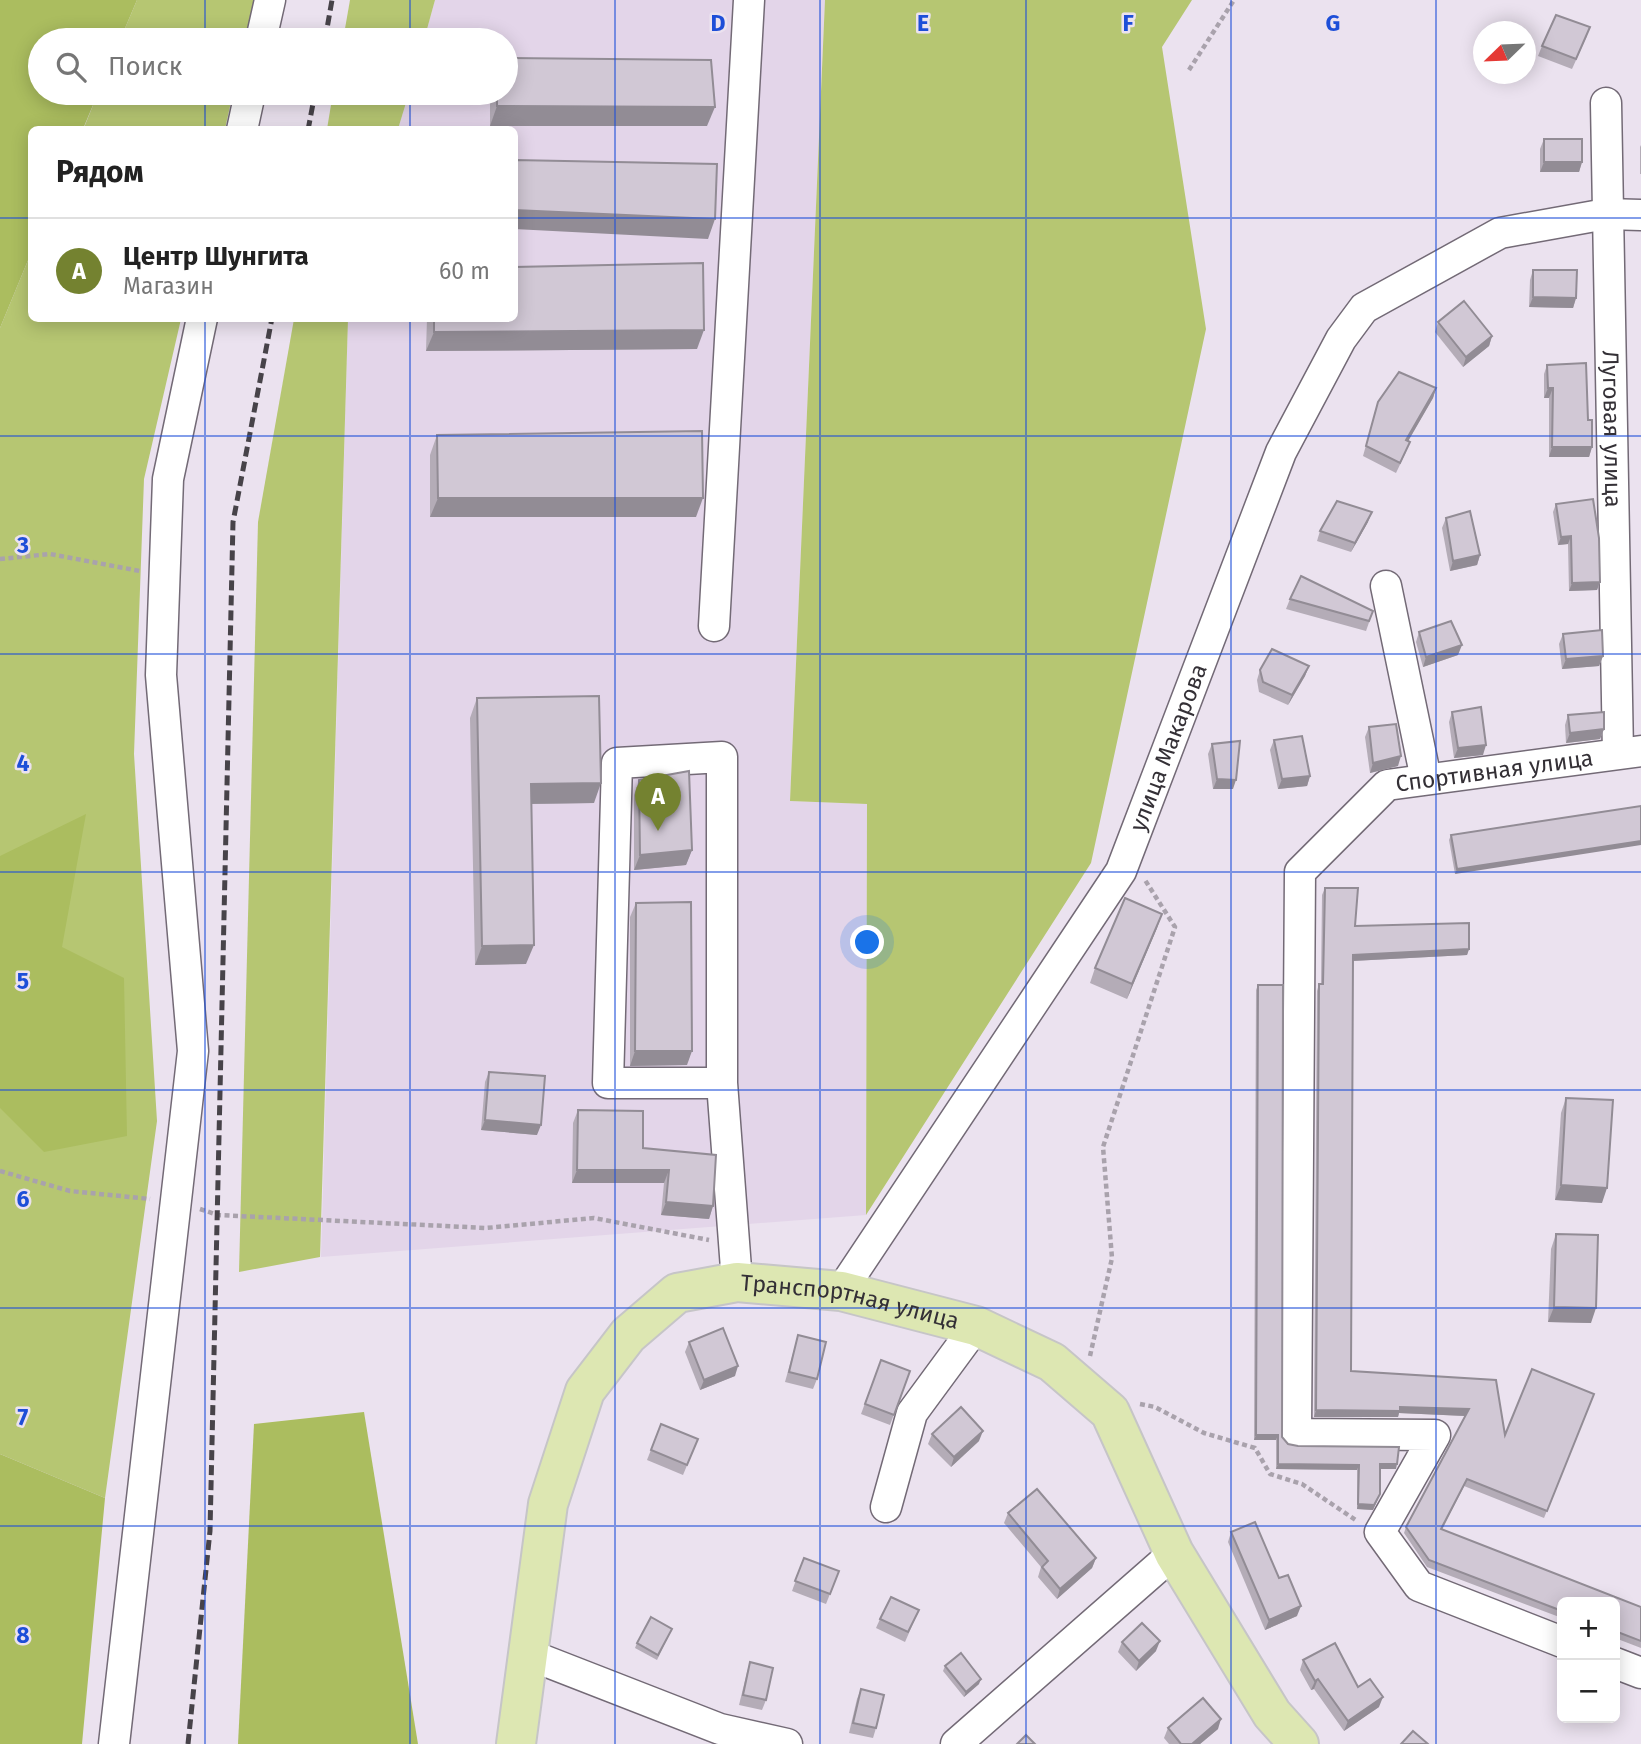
<!DOCTYPE html>
<html lang="ru">
<head>
<meta charset="utf-8">
<style>
	:root { --surface:#fff; --page:#f2f2f2; --text:#222; --muted:#767676; --line:#e0e0e0; --accent:#748230 }
	body { margin:0; font-family:"Fira Sans",sans-serif; background:var(--page); color:var(--text) }
	.controls { position:absolute; right:21px; bottom:21px; display:grid; overflow:hidden; border-radius:10px; box-shadow:0 4px 18px #0003 }
	.controls button { width:63px; height:63px; display:grid; place-items:center; padding:0; border:0; border-bottom:2px solid var(--line); background:var(--surface); color:var(--text); font:35px sans-serif }
	.compass { position:absolute; left:1473px; top:21px; width:63px; height:63px; border-radius:50%; background:var(--surface); box-shadow:0 4px 18px #0003; rotate:247deg }
	.you { position:absolute; left:868px; top:943px; width:24px; height:24px; margin:-18px; border:5px solid #fff; border-radius:50%; background:#1a73e8; box-shadow:0 0 0 10px #1a73e833 }
	.badge { display:grid; place-items:center; width:46px; height:46px; border-radius:50%; background:var(--accent); color:#fff; font-size:23px; font-weight:700 }
	.pin { position:absolute; translate:-50% -58px; filter:drop-shadow(0 2px 4px #0008) }
	.pin::after { content:''; position:absolute; top:37px; width:24px; height:21px; background:inherit; clip-path:polygon(0 0,100% 0,50% 100%) }
	.list { margin:0; padding:0; list-style:none }
	h2 { display:flex; justify-content:space-between; align-items:center; height:91px; margin:0; padding:0 28px; font-size:30px }
	h2 small { font-size:23px; font-weight:400; color:var(--muted) }
	.list li { display:grid; grid-template-columns:46px 1fr auto; gap:21px; align-items:center; box-sizing:border-box; height:105px; padding:0 28px; border-top:2px solid var(--line) }
	.list b { display:block; font-size:26px; white-space:nowrap }
	.list p { margin:0; font-size:23px; white-space:nowrap; color:var(--muted) }
	.list em { font-size:23px; font-style:normal; color:var(--muted) }
	.icon { flex:none; width:38px; height:38px; fill:none; stroke:currentColor; stroke-width:2; stroke-linecap:round; stroke-linejoin:round }
	.map { position:relative; flex:none; width:1641px; height:1744px; overflow:hidden }
	.search { position:absolute; background:var(--surface); box-shadow:0 4px 18px #0003; left:28px; top:28px; width:490px; height:77px; display:flex; align-items:center; gap:18px; box-sizing:border-box; padding:0 24px; border-radius:38px; color:var(--muted); font-size:26px }
	.panel { position:absolute; background:var(--surface); box-shadow:0 4px 18px #0003; left:28px; top:126px; width:490px; height:196px; border-radius:10px }
	.map>svg:first-child { display:block }
</style>
</head>
<body>
<div class="map">
<svg width="1641" height="1744" viewBox="0 0 1641 1744">
	<rect width="100%" height="100%" fill="#ebe2ef"/>
	<!-- built -->
	<polygon fill="#e3d5e9" points="435,0 825,0 790,801 867,804 866,1215 321,1257 348,319 514,318 514,130 398,129 409,93 506,93 506,40 424,40"/>
	<!-- green -->
	<g fill="#b6c672">
		<polygon points="137,0 255,0 245,40 120,40"/>
		<polygon points="350,0 435,0 424,40 343,40"/>
		<polygon points="825,0 1192,0 1162,47 1206,329 1091,863 866,1215 867,804 790,801"/>
		<polygon points="98,93 233,93 225,129 83,130"/>
		<polygon points="333,93 409,93 398,129 327,129"/>
		<polygon points="31,253 32,318 181,319 144,479 134,754 157,1121 105,1498 0,1454 0,328"/>
		<polygon points="294,319 348,319 320,1257 239,1272 258,522"/>
	</g>
	<!-- forest -->
	<g fill="#abbd5f">
		<polygon points="0,0 137,0 120,40 40,40 40,93 98,93 83,129 32,130 31,253 0,328"/>
		<polygon points="86,814 62,947 124,978 127,1136 44,1152 0,1108 0,856"/>
		<polygon points="364,1412 418,1744 238,1744 254,1424"/>
		<polygon points="0,1454 105,1498 82,1744 0,1744"/>
	</g>
	<g fill="none" stroke-linecap="round" stroke-linejoin="round">
		<!-- minor casing -->
		<g stroke="#736a76" stroke-width="33">
			<g id="minor">
				<polyline points="261,40 270,0"/>
				<path id="s1" d="M1606,103l12,650"/>
				<polyline points="242,130 250,93"/>
				<polyline points="1386,586 1426,779"/>
				<polyline points="714,626 749,0"/>
				<polyline points="722,1083 608,1083 617,763 722,757 722,1083 737,1282"/>
				<path id="s2" d="M841,1291l280,-420 160,-419 60,-113 23,-31 136,-75 106,-19 35,1"/>
				<polyline points="886,1507 912,1413 976,1326"/>
				<path id="s3" d="M1562,1642l-143,-56 -39,-54 55,-97 -139,-1 4,-562 87,-87 254,-34"/>
				<polyline points="530,1655 720,1729 787,1744"/>
				<polyline points="1615,1663 1641,1673"/>
				<polyline points="114,1744 193,1051 161,675 168,479 202,318"/>
				<polyline points="956,1744 1174,1553"/>
			</g>
		</g>
		<!-- major casing -->
		<g stroke="#c6c5c7" stroke-width="42">
			<g id="major">
				<path id="s4" d="M516,1744l32,-240 37,-113 43,-56 49,-42 60,-11 104,9 135,35 76,36 58,50 64,141 98,161 27,30"/>
			</g>
		</g>
		<!-- path -->
		<g stroke="#a9a2ac" stroke-width="4.5" stroke-dasharray="5 3.5" stroke-linecap="butt">
			<polyline points="1189,70 1234,0"/>
			<polyline points="0,559 50,554 140,571"/>
			<polyline points="0,1171 70,1191 150,1199"/>
			<polyline points="200,1209 218,1215 486,1228 594,1218 709,1240"/>
			<polyline points="1090,1356 1112,1258 1103,1147 1175,927 1145,880"/>
			<polyline points="1140,1404 1155,1407 1204,1433 1255,1448 1270,1474 1302,1484 1357,1521"/>
		</g>
		<!-- minor -->
		<use href="#minor" stroke="#fff" stroke-width="30"/>
		<!-- major -->
		<use href="#major" stroke="#dde7b2" stroke-width="38"/>
		<!-- rail -->
		<g stroke="#474349" stroke-width="5" stroke-dasharray="10 5" stroke-linecap="butt">
			<polyline points="325,40 332,0"/>
			<polyline points="308,130 315,93"/>
			<polyline points="188,1744 210,1531 233,522 272,318"/>
		</g>
	</g>
	<!-- wall -->
	<g fill="#b4acb7">
		<polygon points="1587,36 1572,69 1538,56 1542,46"/>
		<polygon points="490,93 506,93 707,126 490,126"/>
		<polygon points="1544,139 1582,162 1579,172 1540,172 1540,149"/>
		<polygon points="1641,145 1641,174 1640,174 1640,147"/>
		<polygon points="1533,270 1576,298 1573,308 1529,307 1530,280"/>
		<polygon points="427,318 514,318 697,349 426,351"/>
		<polygon points="1438,322 1492,336 1489,346 1463,367 1435,332"/>
		<polygon points="1547,365 1588,420 1592,447 1589,457 1549,457 1549,398 1544,398 1544,374"/>
		<polygon points="1436,388 1433,398 1408,441 1406,452 1396,473 1363,456 1378,402"/>
		<polygon points="437,435 696,517 430,517 430,455"/>
		<polygon points="1556,504 1600,582 1597,590 1569,591 1568,544 1558,545 1553,512"/>
		<polygon points="1446,518 1480,555 1477,565 1450,571 1442,528"/>
		<polygon points="1368,522 1351,552 1317,541 1320,531"/>
		<polygon points="1290,599 1373,611 1366,631 1286,609"/>
		<polygon points="1419,632 1458,655 1423,667 1416,642"/>
		<polygon points="1563,634 1603,656 1599,666 1562,669 1559,644"/>
		<polygon points="1309,666 1305,676 1288,705 1259,692 1257,680 1260,670"/>
		<polygon points="477,698 594,803 531,804 526,964 475,965 470,718"/>
		<polygon points="1452,712 1483,755 1454,758 1449,722"/>
		<polygon points="1568,715 1604,729 1600,739 1566,743 1565,725"/>
		<polygon points="1369,727 1398,766 1370,773 1365,737"/>
		<polygon points="1274,740 1310,776 1307,786 1278,789 1270,750"/>
		<polygon points="1212,744 1233,789 1213,789 1208,754"/>
		<polygon points="639,780 692,850 686,865 634,870 634,795"/>
		<polygon points="1641,806 1455,874 1449,840 1451,835"/>
		<polygon points="1325,888 1355,926 1469,949 1467,955 1353,961 1351,1371 1496,1380 1505,1435 1594,1394 1544,1518 1464,1486 1442,1530 1641,1607 1641,1648 1615,1638 1615,1602 1562,1602 1562,1618 1427,1567 1404,1533 1406,1527 1465,1416 1399,1413 1398,1417 1314,1417 1317,991 1319,984 1321,984 1322,895"/>
		<polygon points="636,903 687,1065 630,1066 630,917"/>
		<polygon points="1157,928 1127,999 1090,983 1095,968"/>
		<polygon points="1258,985 1282,1437 1288,1444 1298,1446 1396,1469 1380,1469 1378,1499 1373,1510 1357,1509 1357,1470 1276,1469 1276,1440 1254,1440 1256,990"/>
		<polygon points="489,1072 537,1135 481,1130 485,1082"/>
		<polygon points="1566,1098 1602,1203 1555,1200 1561,1113"/>
		<polygon points="578,1110 643,1148 713,1206 709,1219 661,1215 664,1183 572,1183 573,1123"/>
		<polygon points="1556,1234 1591,1323 1548,1322 1551,1249"/>
		<polygon points="798,1335 817,1379 813,1389 785,1382"/>
		<polygon points="689,1342 735,1376 700,1390 685,1352"/>
		<polygon points="881,1360 910,1371 890,1425 861,1414"/>
		<polygon points="661,1424 698,1439 683,1475 647,1460"/>
		<polygon points="932,1434 979,1441 951,1467 928,1444"/>
		<polygon points="1008,1513 1096,1558 1092,1568 1057,1599 1038,1577 1041,1567 1004,1523"/>
		<polygon points="1231,1532 1279,1578 1297,1616 1265,1630 1228,1542"/>
		<polygon points="804,1558 839,1571 826,1604 792,1591"/>
		<polygon points="919,1610 905,1642 876,1628 880,1619"/>
		<polygon points="672,1629 657,1660 635,1648 637,1643"/>
		<polygon points="1122,1642 1156,1651 1136,1671 1118,1652"/>
		<polygon points="1303,1660 1358,1687 1379,1707 1344,1731 1314,1689 1311,1690 1300,1670"/>
		<polygon points="750,1662 766,1700 762,1710 739,1705 747,1672"/>
		<polygon points="945,1666 979,1684 964,1697 943,1671"/>
		<polygon points="861,1689 876,1728 873,1738 849,1733 857,1699"/>
		<polygon points="1168,1728 1218,1729 1200,1744 1169,1744 1164,1738"/>
	</g>
	<!-- shaded-wall -->
	<g fill="#928c95">
		<polygon points="497,106 715,107 707,126 490,126"/>
		<polygon points="1544,162 1582,162 1579,172 1540,172"/>
		<polygon points="514,210 715,219 708,239 514,229"/>
		<polygon points="1533,297 1576,298 1573,308 1529,307"/>
		<polygon points="704,330 697,349 426,351 434,332"/>
		<polygon points="1492,336 1489,346 1463,367 1466,357"/>
		<polygon points="1436,388 1433,398 1403,450 1406,440"/>
		<polygon points="1548,388 1553,388 1549,398 1544,398"/>
		<polygon points="1552,447 1592,447 1589,457 1549,457"/>
		<polygon points="438,498 703,498 696,517 430,517"/>
		<polygon points="1372,512 1368,522 1351,552 1355,543"/>
		<polygon points="1571,536 1568,544 1558,545 1561,537"/>
		<polygon points="1480,555 1477,565 1450,571 1453,561"/>
		<polygon points="1600,582 1597,590 1569,591 1572,583"/>
		<polygon points="1462,645 1458,655 1423,667 1426,657"/>
		<polygon points="1603,656 1599,666 1562,669 1566,659"/>
		<polygon points="1309,666 1305,676 1288,705 1292,695"/>
		<polygon points="1604,729 1600,739 1566,743 1570,733"/>
		<polygon points="1486,745 1483,755 1454,758 1458,748"/>
		<polygon points="1401,756 1398,766 1370,773 1373,763"/>
		<polygon points="1310,776 1307,786 1278,789 1282,779"/>
		<polygon points="1217,779 1236,780 1233,789 1213,789"/>
		<polygon points="601,783 594,803 524,804 531,784"/>
		<polygon points="1641,841 1641,845 1455,874 1457,869"/>
		<polygon points="692,850 686,865 634,870 640,855"/>
		<polygon points="1162,914 1157,928 1127,999 1132,984"/>
		<polygon points="534,945 526,964 475,965 482,946"/>
		<polygon points="1469,949 1467,955 1351,961 1353,955"/>
		<polygon points="635,1051 692,1051 687,1065 630,1066"/>
		<polygon points="485,1120 541,1125 537,1135 481,1130"/>
		<polygon points="577,1170 669,1170 664,1183 572,1183"/>
		<polygon points="1561,1185 1607,1188 1602,1203 1555,1200"/>
		<polygon points="666,1202 713,1206 709,1219 661,1215"/>
		<polygon points="1554,1307 1596,1308 1591,1323 1548,1322"/>
		<polygon points="738,1366 735,1376 700,1390 704,1380"/>
		<polygon points="1400,1407 1469,1409 1466,1416 1399,1413 1398,1417 1314,1417 1316,1410"/>
		<polygon points="983,1431 979,1441 951,1467 954,1457"/>
		<polygon points="1256,1435 1278,1435 1276,1440 1254,1440"/>
		<polygon points="1278,1464 1359,1465 1357,1470 1276,1469"/>
		<polygon points="1380,1464 1397,1464 1396,1469 1378,1469"/>
		<polygon points="1467,1479 1464,1486 1438,1536 1441,1529"/>
		<polygon points="1380,1494 1373,1510 1357,1509 1358,1504"/>
		<polygon points="1096,1558 1092,1568 1057,1599 1060,1589"/>
		<polygon points="1301,1606 1297,1616 1265,1630 1269,1620"/>
		<polygon points="1160,1641 1156,1651 1136,1671 1139,1661"/>
		<polygon points="981,1679 979,1684 964,1697 966,1692"/>
		<polygon points="1318,1679 1314,1689 1311,1690 1315,1681"/>
		<polygon points="1383,1697 1379,1707 1344,1731 1348,1721"/>
		<polygon points="1221,1719 1218,1729 1200,1744 1192,1744"/>
	</g>
	<!-- building -->
	<g fill="#d1c8d5" stroke="#928c95" stroke-width="2">
		<polygon points="1556,15 1590,27 1576,59 1542,46"/>
		<polygon points="506,58 711,60 715,107 497,106 497,93 506,93"/>
		<rect x="1544" y="139" width="38" height="23"/>
		<polygon points="514,160 717,164 715,219 514,210"/>
		<polygon points="703,263 704,330 434,332 434,318 514,318 514,267"/>
		<polygon points="1533,270 1577,270 1576,298 1533,297"/>
		<polygon points="1464,301 1492,336 1466,357 1438,322"/>
		<polygon points="1586,363 1588,420 1592,420 1592,447 1552,447 1553,388 1548,388 1547,365"/>
		<polygon points="1399,372 1436,388 1406,440 1410,442 1400,463 1366,446 1378,402"/>
		<polygon points="702,431 703,498 438,498 437,435"/>
		<polygon points="1593,499 1599,538 1600,582 1572,583 1571,536 1561,537 1556,504"/>
		<polygon points="1337,501 1372,512 1355,543 1320,531"/>
		<polygon points="1470,511 1480,555 1453,561 1446,518"/>
		<polygon points="1301,576 1373,611 1369,621 1290,599"/>
		<polygon points="1451,621 1462,645 1426,657 1419,632"/>
		<polygon points="1602,630 1603,656 1566,659 1563,634"/>
		<polygon points="1272,649 1309,666 1292,695 1263,682 1260,670"/>
		<polygon points="599,696 601,783 531,784 534,945 482,946 477,698"/>
		<polygon points="1481,707 1486,745 1458,748 1452,712"/>
		<polygon points="1604,712 1604,729 1570,733 1568,715"/>
		<polygon points="1396,724 1401,756 1373,763 1369,727"/>
		<polygon points="1302,736 1310,776 1282,779 1274,740"/>
		<polygon points="1240,741 1236,780 1217,779 1212,744"/>
		<polygon points="689,771 692,850 640,855 639,780"/>
		<polygon points="1641,806 1641,841 1457,869 1451,835"/>
		<polygon points="1325,888 1358,888 1355,926 1469,923 1469,949 1353,955 1351,1371 1496,1380 1505,1435 1532,1369 1594,1394 1547,1511 1467,1479 1441,1529 1641,1607 1641,1641 1615,1631 1615,1602 1562,1602 1562,1611 1429,1560 1406,1527 1469,1409 1400,1407 1400,1411 1316,1410 1319,984 1323,984"/>
		<polygon points="1125,898 1162,914 1132,984 1095,968"/>
		<polygon points="691,902 692,1051 635,1051 636,903"/>
		<polygon points="1258,985 1283,985 1282,1437 1288,1444 1298,1446 1399,1447 1397,1464 1380,1464 1380,1494 1374,1505 1358,1504 1359,1465 1278,1464 1278,1435 1256,1435"/>
		<polygon points="489,1072 545,1076 541,1125 485,1120"/>
		<polygon points="1566,1098 1613,1100 1607,1188 1561,1185"/>
		<polygon points="578,1110 643,1111 643,1148 716,1155 713,1206 666,1202 669,1170 577,1170"/>
		<polygon points="1556,1234 1598,1235 1596,1308 1554,1307"/>
		<polygon points="723,1328 738,1366 704,1380 689,1342"/>
		<polygon points="798,1335 826,1342 817,1379 789,1372"/>
		<polygon points="881,1360 910,1371 894,1415 865,1404"/>
		<polygon points="961,1407 983,1431 954,1457 932,1434"/>
		<polygon points="661,1424 698,1439 687,1465 651,1450"/>
		<polygon points="1037,1489 1096,1558 1060,1589 1042,1567 1048,1561 1008,1513"/>
		<polygon points="1255,1522 1279,1578 1288,1575 1301,1606 1269,1620 1231,1532"/>
		<polygon points="804,1558 839,1571 830,1594 795,1581"/>
		<polygon points="891,1597 919,1610 908,1632 880,1619"/>
		<polygon points="651,1617 672,1629 658,1655 637,1643"/>
		<polygon points="1142,1623 1160,1641 1139,1661 1122,1642"/>
		<polygon points="1335,1643 1358,1687 1370,1679 1383,1697 1348,1721 1318,1679 1315,1681 1303,1660"/>
		<polygon points="961,1653 981,1679 966,1692 945,1666"/>
		<polygon points="750,1662 773,1668 766,1700 743,1695"/>
		<polygon points="861,1689 884,1695 876,1728 853,1723"/>
		<polygon points="1203,1698 1221,1719 1192,1744 1181,1744 1168,1728"/>
		<polygon points="1413,1731 1428,1744 1401,1744"/>
		<polygon points="1026,1735 1035,1744 1017,1744"/>
	</g>
	<!-- grid -->
	<path fill="none" stroke="#1d4ed8" stroke-width="2" stroke-opacity="0.55" d="M205,0v40M410,0v40M615,0v1744M820,0v1744M1026,0v1744M1231,0v1744M1436,0v1744M205,93v37M410,93v37M0,218h32M514,218h1127M205,318v1426M410,318v1426M0,436h1641M0,654h1641M0,872h1641M0,1090h1641M0,1308h1641M0,1526h1641"/>
	<g text-anchor="middle" dominant-baseline="central" stroke-width="5" stroke-linejoin="round" paint-order="stroke">
		<!-- street labels -->
		<g font-size="23" fill="#343036" stroke="#ebe2ef">
			<text stroke="none"><textPath href="#s1" startOffset="326">Луговая улица</textPath></text>
			<text stroke="none"><textPath href="#s2" startOffset="637">улица Макарова</textPath></text>
			<text stroke="none"><textPath href="#s3" startOffset="1264">Спортивная улица</textPath></text>
			<text stroke="none"><textPath href="#s4" startOffset="672">Транспортная улица</textPath></text>
		</g>
	</g>
	<g font-size="23" text-anchor="middle" font-weight="bold" fill="#1d4ed8" stroke="#ebe2ef" stroke-width="5" stroke-linejoin="round" paint-order="stroke">
		<text x="718" y="31">D</text>
		<text x="923" y="31">E</text>
		<text x="1128" y="31">F</text>
		<text x="1333" y="31">G</text>
		<text x="23" y="553">3</text>
		<text x="23" y="771">4</text>
		<text x="23" y="989">5</text>
		<text x="23" y="1207">6</text>
		<text x="23" y="1425">7</text>
		<text x="23" y="1643">8</text>
	</g>
</svg>
<div class="controls">
<button>+</button>
<button>−</button>
</div>
<svg class="compass" viewBox="-18 -18 36 36"><path d="M0-13l5 13h-10z" fill="#e53935"/><path d="M0 13l5-13h-10z" fill="#767676"/></svg>
<div class="you"></div>
<div class="pin badge" style="left:658px;top:831px">A</div>
<div class="search"><svg class="icon" aria-label="search" viewBox="0 0 24 24"><circle cx="10" cy="10" r="6"/><path d="M15 15l6 6"/></svg>Поиск</div>
<section class="panel">
<h2>Рядом<small></small></h2>
<ul class="list">
<li><span class="badge">A</span><div><b>Центр Шунгита</b><p>Магазин</p></div><em>60 m</em></li>
</ul>
</section>
</div>
</body>
</html>
